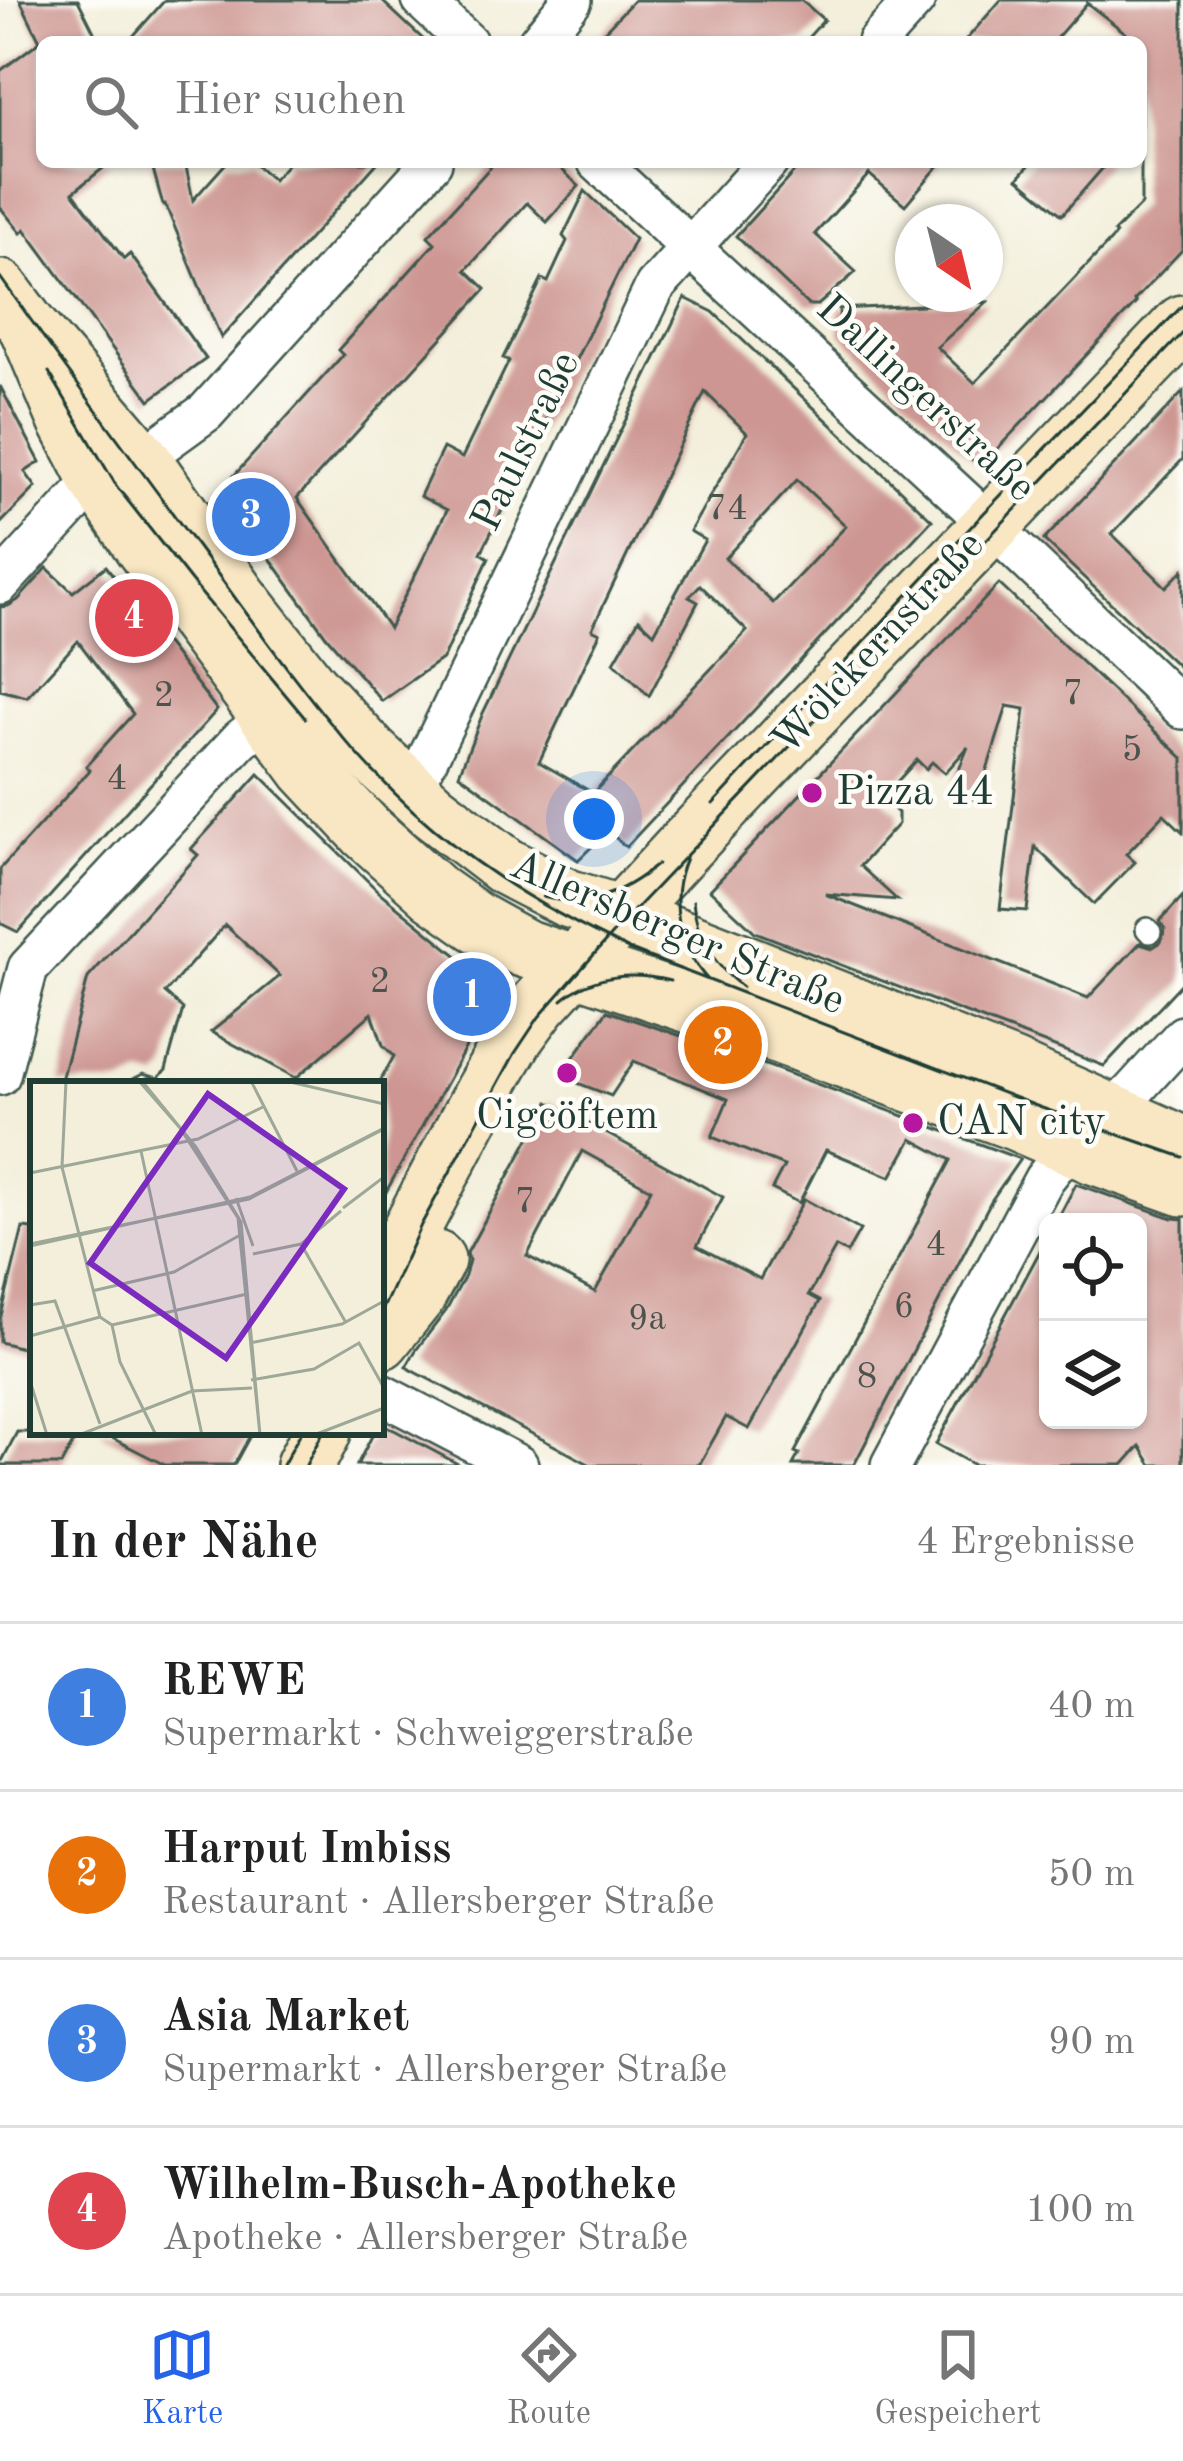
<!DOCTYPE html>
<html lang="de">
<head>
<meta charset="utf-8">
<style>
	:root { --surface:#fff; --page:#f6f6f6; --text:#222; --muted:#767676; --line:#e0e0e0; --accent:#2563eb }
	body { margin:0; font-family:"Old Standard TT",serif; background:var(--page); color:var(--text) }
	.controls { position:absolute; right:36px; bottom:36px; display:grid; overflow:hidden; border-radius:18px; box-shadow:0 3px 9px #0004 }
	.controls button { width:108px; height:108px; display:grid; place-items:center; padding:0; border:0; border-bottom:3px solid var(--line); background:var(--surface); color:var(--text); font:60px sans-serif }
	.compass { position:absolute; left:895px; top:204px; width:108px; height:108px; border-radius:50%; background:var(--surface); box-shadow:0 3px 9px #0004; rotate:145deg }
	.you { position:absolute; left:594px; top:819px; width:42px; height:42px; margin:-30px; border:9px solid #fff; border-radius:50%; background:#1a73e8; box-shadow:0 0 0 18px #1a73e833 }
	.badge { display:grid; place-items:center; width:78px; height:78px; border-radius:50%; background:var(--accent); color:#fff; font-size:39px; font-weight:700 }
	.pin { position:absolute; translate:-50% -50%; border:6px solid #fff; box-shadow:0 3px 12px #0006 }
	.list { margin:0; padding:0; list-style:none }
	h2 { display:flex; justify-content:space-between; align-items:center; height:156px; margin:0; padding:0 48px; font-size:51px }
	h2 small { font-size:39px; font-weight:400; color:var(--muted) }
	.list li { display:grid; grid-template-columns:78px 1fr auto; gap:36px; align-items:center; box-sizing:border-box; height:168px; padding:0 48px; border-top:3px solid var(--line) }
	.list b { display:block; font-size:45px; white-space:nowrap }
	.list p { margin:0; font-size:39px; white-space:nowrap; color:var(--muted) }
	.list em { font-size:39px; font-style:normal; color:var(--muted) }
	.icon { flex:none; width:66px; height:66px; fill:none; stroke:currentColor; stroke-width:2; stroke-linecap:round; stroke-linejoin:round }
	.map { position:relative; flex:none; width:1183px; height:1465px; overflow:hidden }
	.search { position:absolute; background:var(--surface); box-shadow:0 3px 9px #0004; left:36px; right:36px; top:36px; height:132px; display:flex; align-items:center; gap:30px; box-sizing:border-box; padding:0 42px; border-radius:18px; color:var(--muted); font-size:45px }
	.sheet { height:828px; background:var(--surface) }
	nav { display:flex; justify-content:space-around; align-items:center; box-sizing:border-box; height:168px; border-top:3px solid var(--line); background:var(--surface); font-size:33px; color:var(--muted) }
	nav a { display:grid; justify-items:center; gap:6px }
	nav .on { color:var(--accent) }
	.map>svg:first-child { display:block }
</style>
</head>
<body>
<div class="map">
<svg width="1183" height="1465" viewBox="0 0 1183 1465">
	<rect width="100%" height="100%" fill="#fdfcf7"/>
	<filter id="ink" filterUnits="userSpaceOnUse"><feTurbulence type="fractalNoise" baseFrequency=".00833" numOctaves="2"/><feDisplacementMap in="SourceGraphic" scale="24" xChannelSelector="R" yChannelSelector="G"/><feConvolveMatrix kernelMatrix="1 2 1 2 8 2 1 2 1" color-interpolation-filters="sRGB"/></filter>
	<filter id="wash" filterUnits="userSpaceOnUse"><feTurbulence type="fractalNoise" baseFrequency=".004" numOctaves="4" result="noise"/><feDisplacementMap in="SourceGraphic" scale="48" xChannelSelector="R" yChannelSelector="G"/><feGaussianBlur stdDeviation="2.7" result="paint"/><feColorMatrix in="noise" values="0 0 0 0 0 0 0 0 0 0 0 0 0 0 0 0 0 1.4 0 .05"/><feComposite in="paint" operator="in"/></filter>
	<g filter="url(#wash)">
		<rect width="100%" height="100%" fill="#f3efdb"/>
		<g id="blocks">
			<!-- building -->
			<g fill="#cd9692" fill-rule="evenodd">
				<polygon points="20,0 78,0 99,42 42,42 42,162 111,162 73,192 124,259 130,254 206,359 150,400 25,229 21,233 0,207 0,71 40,41"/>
				<polygon points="165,0 381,0 426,42 128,42"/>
				<polygon points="634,0 801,0 824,20 804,42 594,42"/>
				<polygon points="1001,0 1183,0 1183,249 1134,301 1136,303 980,467 840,334 839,309 987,302 937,347 975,383 1112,239 1116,234 1114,232 1141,205 1141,42 1126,42 1123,40 1127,34 1087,3 1053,42 964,42"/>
				<polygon points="151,162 185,162 193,200 227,162 252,162 273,180 289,162 378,162 221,338 165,204 163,205"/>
				<polygon points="495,162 554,162 579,186 547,222 527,203 508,224 466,270 486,289 297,498 389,628 447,510 420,496 443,448 462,458 509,361 503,358 542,279 548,282 567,241 563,236 585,191 635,239 481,553 489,558 443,658 382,701 326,636 221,490 343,355 338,350 435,243 428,236"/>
				<polygon points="803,162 942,162 905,205 869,174 815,234 856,272 818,305 808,305 736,236"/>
				<polygon points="1032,162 1108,162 1062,215 1018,178"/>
				<path d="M685,298l28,14 219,208 -306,327 -18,-16 -30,29 -119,-86 24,-61zM705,392l42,41 -57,98 15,9 -51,93 -15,-14 -25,43 35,34 49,-94 -9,-5 11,-12 47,46 -154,162 -54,-31 61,-129 -8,-4zM797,480l49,46 -73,77 -48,-45z"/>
				<polygon points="0,386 40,462 25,472 36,487 0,524"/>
				<polygon points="1183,392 1183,459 1112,534 1166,587 1183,570 1183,671 1044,540"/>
				<polygon points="106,566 217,710 18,932 0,923 0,869 90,770 86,766 133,714 78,641 27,697 0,690 0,607 8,606 18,600 47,568 73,592"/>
				<polygon points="999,584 1183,758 1183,832 1164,814 1126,854 1135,862 1094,904 1035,847 1027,911 1000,909 1025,709 1007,706 977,802 954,782 968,747 945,773 932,762 926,769 917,760 882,798 898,813 898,824 860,866 897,900 825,894 1088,998 1140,943 1153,947 1161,942 1165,929 1160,921 1183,896 1183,982 1104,1066 755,932 710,890"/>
				<polygon points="259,774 379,892 498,989 381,1201 381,1080 394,1056 383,1045 372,1013 296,1078 211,1032 280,976 225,925 165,993 183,1009 166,1070 158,1078 143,1074 123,1084 60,1084 88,978 198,855 191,849"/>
				<polygon points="607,1011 741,1056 1020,1159 991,1201 854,1465 793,1465 799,1454 795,1452 951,1160 912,1139 891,1177 826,1150 799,1203 772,1189 784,1166 712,1137 728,1099 634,1061 611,1096 562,1077 570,1062"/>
				<path d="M549,1102l174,95 -26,49 63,33 44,-80 56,31 -13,23 -11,-6 -27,48 11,6 -71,128 -23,-12 -27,48h-108l-185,-98 10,-17 30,-39 19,-35 4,-16 -2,-7zM582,1151l69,38 -56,103 -68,-36z"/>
				<polygon points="1076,1184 1172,1218 1183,1219 1183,1465 1152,1465 1140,1446 1123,1465 974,1465 936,1444 1048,1236 1048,1420 1138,1420 1138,1222 1056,1222"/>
				<polygon points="23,1228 33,1229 33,1351 0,1342 0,1320"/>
				<polygon points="381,1423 460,1465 357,1465 374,1432 381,1432"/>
				<polygon points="17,1432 79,1432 61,1465 0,1465"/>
				<polygon points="100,1432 252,1432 234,1465 165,1465"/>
			</g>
		</g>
	</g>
	<g filter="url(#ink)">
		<use href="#blocks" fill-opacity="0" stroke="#3f584d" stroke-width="3"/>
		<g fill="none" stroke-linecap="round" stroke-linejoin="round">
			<!-- lane casing -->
			<g stroke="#3f584d" stroke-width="26">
				<polyline id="lane" points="1147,929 1150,932"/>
			</g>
			<!-- street casing -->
			<g stroke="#3f584d" stroke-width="44">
				<g id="street">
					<polyline points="422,0 467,42"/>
					<polyline points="538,42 572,0"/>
					<polyline points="877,42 915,0"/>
					<polyline points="598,162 981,516 1183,709"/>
					<polyline points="141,459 206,412 432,162"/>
					<polyline points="0,584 89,487 99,481"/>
					<polyline points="412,791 655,287 768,162"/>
					<polyline points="0,1075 28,968 241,739 268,718"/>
					<polyline points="381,1394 518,1465"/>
					<polyline points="891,1465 1044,1179 1063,1155 1131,1093 1183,1036"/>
				</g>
			</g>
			<!-- secondary casing -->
			<g stroke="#3f584d" stroke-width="62">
				<g id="secondary">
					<polyline points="0,289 28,327 141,459 238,596 309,687 371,754 433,811 505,866 567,898 621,915 1012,1069 1183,1145"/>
					<polyline points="28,327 67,420 85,454 99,481 143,546 308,769 367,832 435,893 476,922 523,948 752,1025 1017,1122 1096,1156 1183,1187"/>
					<polyline points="381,1287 484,1090 516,1035 539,1004 681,850 1183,324"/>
					<polyline points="381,1340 417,1295 436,1260"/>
					<polyline points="305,1465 322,1432"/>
				</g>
			</g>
			<!-- lane -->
			<use href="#lane" stroke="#fff" stroke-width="21"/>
			<!-- street -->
			<use href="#street" stroke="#fff" stroke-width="39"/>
			<!-- secondary -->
			<use href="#secondary" stroke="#f9e7c3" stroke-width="57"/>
			<!-- tram -->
			<g stroke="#1f3d34" stroke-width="3">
				<path d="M0,277c67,94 136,187 205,280 70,94 138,196 229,272 58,49 125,88 194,120l411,158 144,50"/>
				<polyline points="49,372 117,487 191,581 305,718"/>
				<polyline points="713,804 981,516 1183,305"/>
				<path d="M686,858c-18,42 -8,89 22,122"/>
				<path d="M543,897c45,12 81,-5 115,-33"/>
				<path d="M693,901c3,36 21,64 49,86"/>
				<path d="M562,1000c30,-26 71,-28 108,-19"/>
				<polyline points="381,1313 421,1225 515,1053 539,1017 621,924 1183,333"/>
				<polyline points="283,1465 301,1432"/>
				<polyline points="306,1465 323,1432"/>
			</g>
		</g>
	</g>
	<!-- markers -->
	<g fill="#b5179e" stroke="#fdfcf7" stroke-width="4.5">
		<circle cx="812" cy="793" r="12"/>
		<circle cx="567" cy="1073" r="12"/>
		<circle cx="913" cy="1123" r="12"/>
	</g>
	<g text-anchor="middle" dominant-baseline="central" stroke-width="9" stroke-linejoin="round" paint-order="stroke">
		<!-- number labels -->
		<g font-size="36" fill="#4a534c">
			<text x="727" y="510">74</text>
			<text x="1073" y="695">7</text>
			<text x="164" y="697">2</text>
			<text x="1132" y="751">5</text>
			<text x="117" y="780">4</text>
			<text x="380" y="983">2</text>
			<text x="525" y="1203">7</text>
			<text x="936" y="1246">4</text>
			<text x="904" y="1308">6</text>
			<text x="647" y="1320">9a</text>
			<text x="867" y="1378">8</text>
		</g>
		<!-- street labels -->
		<g font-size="42" fill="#1f3d34" stroke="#fdfcf7">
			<text transform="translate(925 399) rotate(43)">Dallingerstraße</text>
			<text transform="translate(527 442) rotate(-64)">Paulstraße</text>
			<text transform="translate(879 644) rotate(-47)">Wölckernstraße</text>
			<text transform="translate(677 934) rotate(23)">Allersberger Straße</text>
		</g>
		<!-- poi labels -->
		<g font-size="42" fill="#1f3d34" stroke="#fdfcf7" text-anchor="start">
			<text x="836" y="793">Pizza 44</text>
			<text x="567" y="1117" text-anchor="middle">Cigcöftem</text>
			<text x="937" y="1123">CAN city</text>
		</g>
	</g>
	<!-- overview -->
	<g transform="translate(30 1081)">
		<rect width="354" height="354" fill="#f3efdb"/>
		<path fill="none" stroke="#9ea898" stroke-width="3" d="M36,0l-4,86 38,150 12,8M109,0l41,47 58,90 22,217M112,0l54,66 45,75 19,213M221,0l46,90M256,0l98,23M111,70l61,284M0,92l168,-34 65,-32M206,117l17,48M313,127l41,-31M0,163l219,-45 135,-70M271,163l44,77M0,165l220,-49 134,-69M223,173l48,-10 40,-33M62,210l82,-19 68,-38M0,224l25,-4 45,123M82,244l135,-31M82,244l8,37 36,73M0,255l70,-19M220,262l92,-19 42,-23M221,299l63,-11 45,-26 25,45M0,300l17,54M49,354l113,-44 60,-3M284,354l70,-27"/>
		<path fill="#7b2cbf" fill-opacity="0.15" stroke="#7b2cbf" stroke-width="6" d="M178,13l136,95 -118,169 -136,-95z"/>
		<rect width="354" height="354" fill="none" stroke="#1f3d34" stroke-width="6"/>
	</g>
</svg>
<div class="controls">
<button><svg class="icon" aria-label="locate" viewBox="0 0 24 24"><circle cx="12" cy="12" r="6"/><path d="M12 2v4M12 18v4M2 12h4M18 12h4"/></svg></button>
<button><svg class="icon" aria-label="layers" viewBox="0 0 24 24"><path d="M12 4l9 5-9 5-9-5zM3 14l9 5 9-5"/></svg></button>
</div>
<svg class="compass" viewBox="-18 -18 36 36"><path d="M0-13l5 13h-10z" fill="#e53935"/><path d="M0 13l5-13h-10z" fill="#767676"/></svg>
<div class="you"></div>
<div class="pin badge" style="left:472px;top:997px;background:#3f7fe0">1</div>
<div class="pin badge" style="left:723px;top:1045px;background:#e8710a">2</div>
<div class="pin badge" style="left:251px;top:517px;background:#3f7fe0">3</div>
<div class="pin badge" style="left:134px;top:618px;background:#e0444e">4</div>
<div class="search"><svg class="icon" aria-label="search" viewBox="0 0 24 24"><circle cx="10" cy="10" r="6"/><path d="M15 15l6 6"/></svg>Hier suchen</div>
</div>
<section class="sheet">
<h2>In der Nähe<small>4 Ergebnisse</small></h2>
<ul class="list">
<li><span class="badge" style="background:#3f7fe0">1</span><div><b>REWE</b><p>Supermarkt · Schweiggerstraße</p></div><em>40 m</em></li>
<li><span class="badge" style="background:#e8710a">2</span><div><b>Harput Imbiss</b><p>Restaurant · Allersberger Straße</p></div><em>50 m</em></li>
<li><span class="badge" style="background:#3f7fe0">3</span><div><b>Asia Market</b><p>Supermarkt · Allersberger Straße</p></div><em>90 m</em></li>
<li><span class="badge" style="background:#e0444e">4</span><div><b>Wilhelm-Busch-Apotheke</b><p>Apotheke · Allersberger Straße</p></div><em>100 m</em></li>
</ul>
</section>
<nav>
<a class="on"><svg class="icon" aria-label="map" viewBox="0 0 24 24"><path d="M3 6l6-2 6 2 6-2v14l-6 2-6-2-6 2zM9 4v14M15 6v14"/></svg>Karte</a>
<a><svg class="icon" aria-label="directions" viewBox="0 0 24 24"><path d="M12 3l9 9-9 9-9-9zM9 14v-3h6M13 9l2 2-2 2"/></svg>Route</a>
<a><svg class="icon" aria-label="saved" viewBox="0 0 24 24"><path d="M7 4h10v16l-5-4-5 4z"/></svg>Gespeichert</a>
</nav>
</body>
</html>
